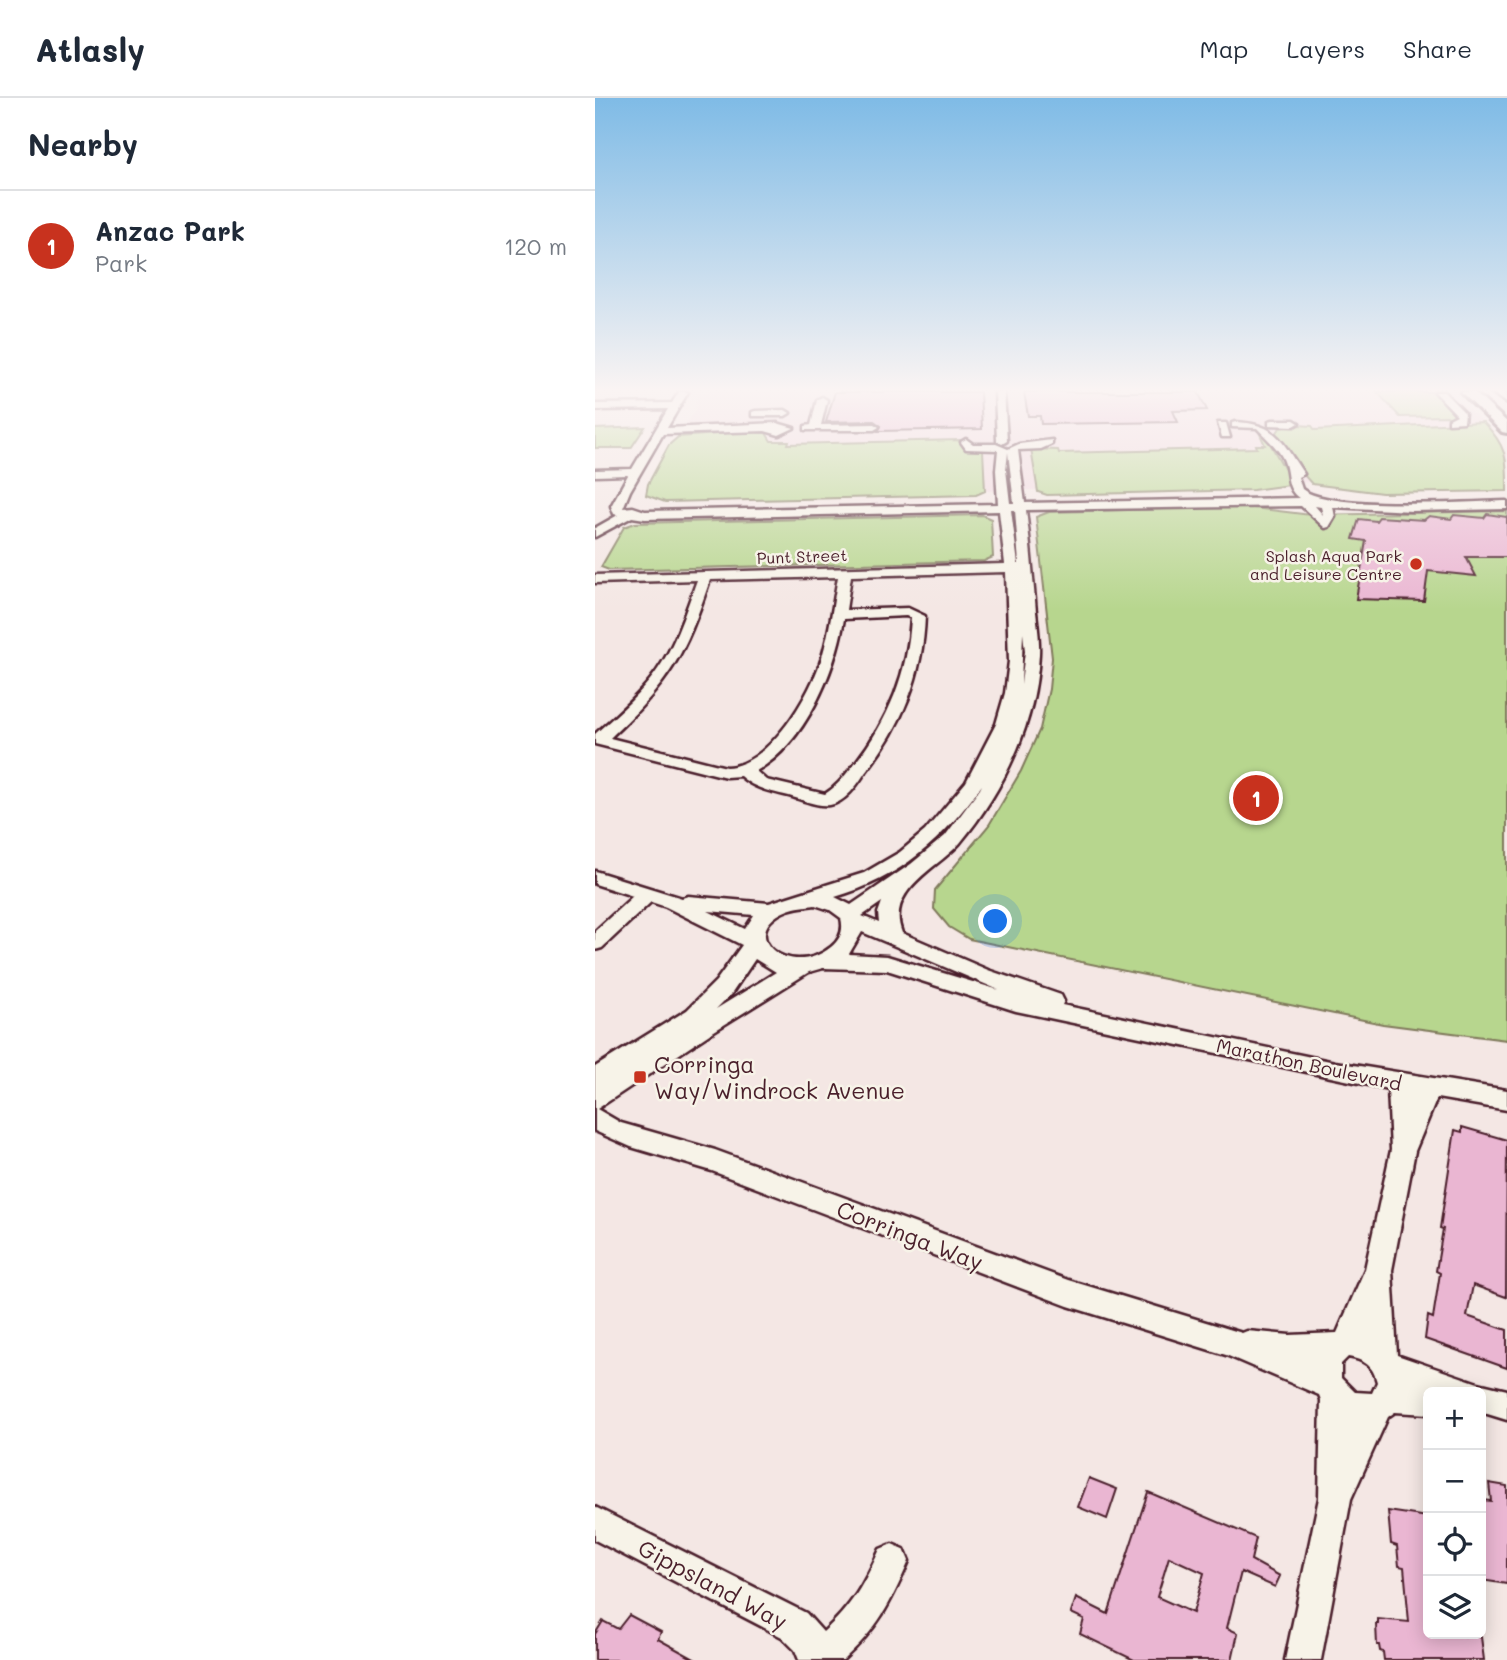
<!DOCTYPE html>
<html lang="en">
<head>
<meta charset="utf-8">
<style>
	:root { --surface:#fff; --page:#f2f2f3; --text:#1f2937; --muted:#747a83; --line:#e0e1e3; --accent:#c8321e }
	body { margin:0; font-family:Mali,sans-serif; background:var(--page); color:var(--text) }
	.controls { position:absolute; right:21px; bottom:21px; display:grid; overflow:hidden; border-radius:10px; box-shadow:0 4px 18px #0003 }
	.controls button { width:63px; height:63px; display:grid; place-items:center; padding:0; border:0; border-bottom:2px solid var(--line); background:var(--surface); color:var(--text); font:35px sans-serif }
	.you { position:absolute; left:401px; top:824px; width:24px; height:24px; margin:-18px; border:5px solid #fff; border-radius:50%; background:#1a73e8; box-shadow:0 0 0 10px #1a73e833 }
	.badge { display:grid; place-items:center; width:46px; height:46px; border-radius:50%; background:var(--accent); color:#fff; font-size:23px; font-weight:700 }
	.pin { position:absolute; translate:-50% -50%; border:4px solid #fff; box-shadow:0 2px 7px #0006 }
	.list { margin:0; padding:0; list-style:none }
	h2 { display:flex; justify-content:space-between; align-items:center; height:91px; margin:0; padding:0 28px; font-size:30px }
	h2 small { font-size:23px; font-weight:400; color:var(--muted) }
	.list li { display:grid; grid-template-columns:46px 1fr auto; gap:21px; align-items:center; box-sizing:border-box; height:112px; padding:0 28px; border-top:2px solid var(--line) }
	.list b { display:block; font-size:26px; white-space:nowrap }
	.list p { margin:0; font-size:23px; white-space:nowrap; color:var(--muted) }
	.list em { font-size:23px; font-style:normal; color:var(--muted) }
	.icon { flex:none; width:38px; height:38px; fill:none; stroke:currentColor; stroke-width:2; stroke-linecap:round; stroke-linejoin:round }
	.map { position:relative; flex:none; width:912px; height:1562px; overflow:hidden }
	header { display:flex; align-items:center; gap:42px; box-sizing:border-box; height:98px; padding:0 35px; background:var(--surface); border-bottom:2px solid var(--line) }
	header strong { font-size:33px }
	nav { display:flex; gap:38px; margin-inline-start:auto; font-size:24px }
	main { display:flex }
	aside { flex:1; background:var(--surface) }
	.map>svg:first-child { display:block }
</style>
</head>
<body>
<header>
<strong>Atlasly</strong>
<nav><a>Map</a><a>Layers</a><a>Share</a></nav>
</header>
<main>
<aside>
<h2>Nearby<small></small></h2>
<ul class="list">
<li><span class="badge">1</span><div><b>Anzac Park</b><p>Park</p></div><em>120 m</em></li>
</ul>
</aside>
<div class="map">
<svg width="912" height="1562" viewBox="0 0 912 1562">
	<rect width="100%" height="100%" fill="#f4e7e4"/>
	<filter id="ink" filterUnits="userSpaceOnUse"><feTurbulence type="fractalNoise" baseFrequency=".0143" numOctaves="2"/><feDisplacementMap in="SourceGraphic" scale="14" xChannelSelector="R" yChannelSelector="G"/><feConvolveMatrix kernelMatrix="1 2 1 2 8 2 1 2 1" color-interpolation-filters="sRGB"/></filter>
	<g filter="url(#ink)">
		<!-- built -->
		<polygon fill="#f1d8df" points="106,294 854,294 898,333 912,356 912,379 390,393 388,352 367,348 364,342 193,346 193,343 176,343 171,335 151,334 83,339 103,307 99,306"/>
		<!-- green -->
		<g fill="#b7d68e" stroke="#807a5c" stroke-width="2">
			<polygon points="782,294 841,294 859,311 860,318 856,322 852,318 805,319"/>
			<path d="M888,324c24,24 24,36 24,69l-125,2 -70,-9 -18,-20 -18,-30 4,-6 18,-3 14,1 3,4z"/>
			<polygon points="50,329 36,350 0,350 0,331"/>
			<polygon points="151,334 171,335 176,343 194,343 193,346 365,342 368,348 388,352 390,393 381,397 70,404 51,397 53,386 74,347 83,339"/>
			<polygon points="664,334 670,337 696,382 694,387 658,392 452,397 443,394 436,351 463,352 464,355 662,350 661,347 670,347"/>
			<polygon points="650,409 716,417 912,413 912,942 788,926 374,841 354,829 339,811 340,792 394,727 426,673 445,631 454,591 457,560 441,419 454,414"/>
			<polygon points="387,417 396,421 398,459 389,463 14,472 6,469 29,429 40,425"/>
		</g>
		<!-- building -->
		<g fill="#eab6d2" stroke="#4a1f2b" stroke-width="2" fill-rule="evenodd">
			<polygon points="240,294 385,294 387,331 283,333 286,328 279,323 231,324"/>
			<polygon points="429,294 603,294 612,312 578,313 583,324 446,326 445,318 433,318"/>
			<polygon points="892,416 912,419 912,459 871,459 881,478 833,473 829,503 761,501 771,443 758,441 764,421 781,423 784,419 829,422 834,418 856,421 859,417 889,420"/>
			<polygon points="867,1029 912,1042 911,1199 878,1187 872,1218 912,1232 912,1270 830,1241 833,1218 838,1220 845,1175 841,1173 848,1131 845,1130 860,1032 867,1034"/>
			<polygon points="494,1380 522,1391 512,1421 483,1409"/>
			<polygon points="894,1385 912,1388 912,1486 886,1482 886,1402 896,1403"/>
			<path d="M553,1394l108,46 -5,22 29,16 -5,11 -34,-15 -14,56 11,5 -6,27h-98l-54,-26 4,-15 -13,-6 5,-15 32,16zM574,1459l35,16 -11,40 -36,-16z"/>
			<polygon points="793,1413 833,1419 833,1536 886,1539 889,1562 789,1562 788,1554 785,1553 784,1547 782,1547 781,1526 783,1526 783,1521 814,1524 809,1469 804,1468 802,1448 796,1446"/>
			<polygon points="34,1517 66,1534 63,1541 101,1562 0,1562 0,1536 8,1523 23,1531"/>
		</g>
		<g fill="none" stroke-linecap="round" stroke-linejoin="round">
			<!-- minor casing -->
			<g stroke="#4a1f2b" stroke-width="5">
				<g id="minor">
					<path d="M84,294h9l-21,36 110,-5 17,5 -15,7 -14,-4 -102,3 -33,57 -7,17 10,-1 12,4 353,-7 -2,-34 2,-20 -32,-1 -5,-7 5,-3 7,5h23l12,5 11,-5 33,-4v4l-11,5 -23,1 7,53 274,-5c-13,-9 -10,-22 -14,-34 -3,-13 -19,-26 -28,-36l-25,-1v-4l4,-1c42,2 45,19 68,52l-6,3 4,12c25,22 164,13 205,12v8l-95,2 -79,-4 2,10 -6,10 -4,1 -24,-22 -275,4c4,30 6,60 9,90 1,18 5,36 4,54 -3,69 -35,136 -79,189 -23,26 -75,47 -58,90l86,37 73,25 3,6 -2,4 273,57 172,28v20l-70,-12 -22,53 -23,119 5,85 81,28 29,7v30l-26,-8v-20h-53v22l-33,-2 -7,5 -37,82 -30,161h-36l34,-162 2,-98 -2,-5 -93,-40 -158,-49 -356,-135 -81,-24 -36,-16v-64l92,-57 29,-29 26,-36 -76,-38 -15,-5 -49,46 -7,2v-19l38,-35 -38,-12v-13l87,27 6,-2 81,7 95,-30 36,-21 25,-21 41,-49 30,-58 9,-31 4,-32 -3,-89 -155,4 -5,34 62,-2 17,8c-2,60 -23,110 -60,157 -8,12 -19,29 -35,32 -12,2 -30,-6 -41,-9 -20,-5 -34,-7 -49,-20l-14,1 -131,-33v-10c19,-17 39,-34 55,-54 24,-29 34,-65 47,-100l-102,3v-8l410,-11 -6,-53 -354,8 -13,-2 -37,20v-9l23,-13 -4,-1 -3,-8 17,-31 -33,1v-6l37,-1 36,-60 -73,1v-6l77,-1zM413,354l6,51h-4l-4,-33zM720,408l6,1 2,8zM416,412h4l4,54h-1zM243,479c-5,27 -8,53 -16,80 -11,37 -53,109 -96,110l-116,-29c60,-56 74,-81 100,-158zM311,518l5,2c-3,54 -22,102 -56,145 -9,11 -17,23 -30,31l-59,-14 -10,-9c49,-27 79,-99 88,-152zM428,535l2,18 -4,34zM387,687l-2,4 -35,47 -34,28 -60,41 -16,-8c64,-18 109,-58 147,-112zM287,804l-4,11 1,10 -17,-7zM220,807l15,5 11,8c3,12 0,21 -10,29 -43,35 -98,-15 -43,-37 8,-3 19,-4 27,-5zM113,813l46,4 -9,14zM267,834l137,58 -112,-34 -38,-2zM160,861l21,13 -60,37 16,-16zM228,870l64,2 129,41 372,78 3,61 -26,119 -28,64 -47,2 -43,-4 -5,2 -174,-53 -353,-130 -94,-27 -24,-14 114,-76 98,-61zM753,1259c16,3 25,8 29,25l-5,11 -17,-1 -14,-14v-14z"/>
					<polygon points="400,294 409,294 412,343 407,346 402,343"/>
					<polygon points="840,294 849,294 870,315 869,324 854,325 854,321 862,317"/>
					<polygon points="227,299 232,302 226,327 279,326 284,329 279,332 210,332 210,328 216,327 222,302"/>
					<polygon points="160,313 190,312 195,315 190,318 157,318 157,314"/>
					<polygon points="678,322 699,322 704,325 699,328 674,327 674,323"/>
					<polygon points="623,325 631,325 635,339 627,339"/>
					<path d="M0,1409l211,106 17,19c29,-26 41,-48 57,-83l12,-5 12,5 5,12c-19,44 -31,67 -66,99h-44l-4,-10 -13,-13 -187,-97z"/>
				</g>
			</g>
			<!-- major casing -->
			<g stroke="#4a1f2b" stroke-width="6">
				<g id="major">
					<polygon points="866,294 879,294 912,324 912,335 907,334"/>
					<polygon points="897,294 910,294 912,305"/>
				</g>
			</g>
			<!-- minor -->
			<use href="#minor" fill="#f7f3e8" fill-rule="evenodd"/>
			<!-- major -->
			<use href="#major" fill="#f7f3e8" fill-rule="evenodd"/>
		</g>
	</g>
	<!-- sky -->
	<linearGradient id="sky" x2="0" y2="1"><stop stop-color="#7fbbe6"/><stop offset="0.57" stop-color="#faf4f3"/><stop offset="1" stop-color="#faf4f3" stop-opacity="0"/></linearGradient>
	<rect width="912" height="512" fill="url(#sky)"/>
	<!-- markers -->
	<g fill="#c8321e" stroke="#f7f3e8" stroke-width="2.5">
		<circle cx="821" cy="466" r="7"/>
		<rect x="38" y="972" width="14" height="14" rx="3.5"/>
	</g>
	<g text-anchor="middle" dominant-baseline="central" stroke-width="5" stroke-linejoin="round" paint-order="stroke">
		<!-- far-poi labels -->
		<g font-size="16" fill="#4a1f2b" stroke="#f7f3e8" text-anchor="end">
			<text x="807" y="457">Splash Aqua Park<tspan x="807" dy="18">and Leisure Centre</tspan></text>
		</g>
		<!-- far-street labels -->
		<g font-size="16" fill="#4a1f2b" stroke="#f7f3e8">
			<text transform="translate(207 458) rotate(-2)">Punt Street</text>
		</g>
		<!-- street labels -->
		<g font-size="19" fill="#4a1f2b" stroke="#f7f3e8">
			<text transform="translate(714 966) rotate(12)">Marathon Boulevard</text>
		</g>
		<!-- near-poi labels -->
		<g font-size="23" fill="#4a1f2b" stroke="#f7f3e8" text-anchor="start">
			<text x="59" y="966">Corringa<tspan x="59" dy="26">Way/Windrock Avenue</tspan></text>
		</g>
		<!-- near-street labels -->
		<g font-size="23" fill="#4a1f2b" stroke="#f7f3e8">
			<text transform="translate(315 1137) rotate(21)">Corringa Way</text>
			<text transform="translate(118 1486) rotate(28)">Gippsland Way</text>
		</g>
	</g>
</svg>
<div class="controls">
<button>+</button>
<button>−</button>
<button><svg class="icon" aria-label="locate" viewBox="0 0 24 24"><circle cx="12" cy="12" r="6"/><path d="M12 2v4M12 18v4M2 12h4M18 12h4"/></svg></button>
<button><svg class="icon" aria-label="layers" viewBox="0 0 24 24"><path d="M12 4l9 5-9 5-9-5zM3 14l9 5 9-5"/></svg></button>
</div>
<div class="you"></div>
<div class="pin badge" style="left:661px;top:700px">1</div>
</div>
</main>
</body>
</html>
